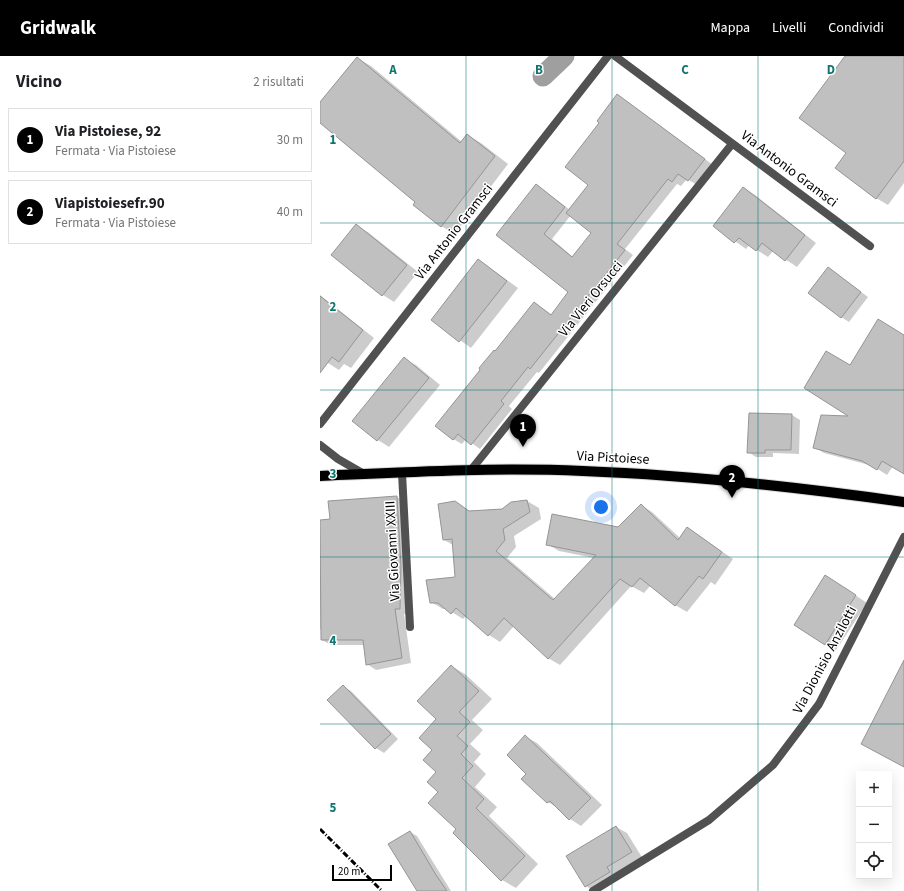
<!DOCTYPE html>
<html lang="it">
<head>
<meta charset="utf-8">
<style>
	:root { --surface:#fff; --page:#f2f2f2; --text:#202124; --muted:#757577; --line:#e0e0e0; --accent:#000 }
	body { margin:0; font-family:"Source Sans 3",sans-serif; background:var(--page); color:var(--text) }
	.controls { position:absolute; right:12px; bottom:12px; display:grid; overflow:hidden; border-radius:0px; box-shadow:0 4px 16px #0002 }
	.controls button { width:36px; height:36px; display:grid; place-items:center; padding:0; border:0; border-bottom:1px solid var(--line); background:var(--surface); color:var(--text); font:20px sans-serif }
	.scale { position:absolute; left:12px; bottom:10px; width:60px; box-sizing:border-box; padding-left:4px; border:2px solid #000; border-top:0; font-size:11px; line-height:14px; white-space:nowrap; color:#000; -webkit-text-stroke:3px #fff; paint-order:stroke }
	.you { position:absolute; left:281px; top:451px; width:14px; height:14px; margin:-10px; border:3px solid #fff; border-radius:50%; background:#1a73e8; box-shadow:0 0 0 6px #1a73e833 }
	.badge { display:grid; place-items:center; width:26px; height:26px; border-radius:50%; background:var(--accent); color:#fff; font-size:13px; font-weight:700 }
	.pin { position:absolute; translate:-50% -33px; filter:drop-shadow(0 1px 2px #0008) }
	.pin::after { content:''; position:absolute; top:21px; width:14px; height:12px; background:inherit; clip-path:polygon(0 0,100% 0,50% 100%) }
	.list { margin:0; padding:0; list-style:none }
	h2 { display:flex; justify-content:space-between; align-items:center; height:52px; margin:0; padding:0 16px; font-size:17px }
	h2 small { font-size:13px; font-weight:400; color:var(--muted) }
	.list li { display:grid; grid-template-columns:26px 1fr auto; gap:12px; align-items:center; box-sizing:border-box; height:64px; margin:0 8px 8px; padding:0 8px; border:1px solid var(--line); border-radius:0px }
	.list b { display:block; font-size:15px; white-space:nowrap }
	.list p { margin:0; font-size:13px; white-space:nowrap; color:var(--muted) }
	.list em { font-size:13px; font-style:normal; color:var(--muted) }
	.icon { flex:none; width:22px; height:22px; fill:none; stroke:currentColor; stroke-width:2; stroke-linecap:round; stroke-linejoin:round }
	.map { position:relative; flex:none; width:584px; height:835px; overflow:hidden }
	header { display:flex; align-items:center; gap:24px; box-sizing:border-box; height:56px; padding:0 20px; background:var(--accent); color:#fff }
	header strong { font-size:19px }
	nav { display:flex; gap:22px; margin-inline-start:auto; font-size:14px }
	main { display:flex }
	aside { flex:1; background:var(--surface) }
	.map>svg:first-child { display:block }
</style>
</head>
<body>
<header>
<strong>Gridwalk</strong>
<nav><a>Mappa</a><a>Livelli</a><a>Condividi</a></nav>
</header>
<main>
<aside>
<h2>Vicino<small>2 risultati</small></h2>
<ul class="list">
<li><span class="badge">1</span><div><b>Via Pistoiese, 92</b><p>Fermata · Via Pistoiese</p></div><em>30 m</em></li>
<li><span class="badge">2</span><div><b>Viapistoiesefr.90</b><p>Fermata · Via Pistoiese</p></div><em>40 m</em></li>
</ul>
</aside>
<div class="map">
<svg width="584" height="835" viewBox="0 0 584 835">
	<rect width="100%" height="100%" fill="#fff"/>
	<!-- shadow -->
	<g fill="#0003" fill-rule="evenodd">
		<polygon points="526,0 584,0 584,127 568,149 556,142 528,97"/>
		<polygon points="37,2 51,10 142,86 147,79 161,87 188,108 135,178 121,170 96,146 0,66 0,47"/>
		<path d="M306,45l87,64 -16,20 -10,-6 -6,7 -4,-2 -52,65 8,6 -94,118 -2,-1 -28,34 3,3 -32,40 -14,-10 -4,5 -9,-5 43,-87 39,-49 17,12 18,-23 -72,-57 39,-50 33,25 20,-25zM251,159l21,18 -19,24 -21,-18z"/>
		<polygon points="424,132 435,139 496,187 477,211 453,195 448,201 429,189 426,193 394,170"/>
		<polygon points="38,170 49,177 98,216 74,246 63,239 14,200"/>
		<polygon points="159,204 198,232 151,292 112,264"/>
		<polygon points="508,212 548,241 529,266 521,261"/>
		<polygon points="0,239 54,282 31,312 24,308 19,314 0,302"/>
		<polygon points="584,280 584,416 573,410 567,419 553,410 504,397 494,391 532,361 531,310"/>
		<polygon points="84,303 96,309 120,329 69,391 58,384"/>
		<polygon points="430,358 472,359 480,364 479,398 453,397 453,401 436,401 428,396"/>
		<polygon points="77,441 86,447 89,558 84,558 91,607 56,614 47,608 45,589 11,589 2,584 2,574 0,573 0,465 11,464 9,446"/>
		<polygon points="207,445 219,452 221,463 194,480 196,491 187,502 235,543 274,502 239,495 227,488 298,472 321,449 332,456 360,482 368,472 413,503 395,529 391,526 367,556 355,549 331,529 324,537 311,530 240,609 228,602 194,570 180,586 169,579 146,560 143,563 127,553 123,553 111,546 136,522 133,489 124,484 135,446 151,456 182,454"/>
		<polygon points="517,527 547,547 516,594 505,588"/>
		<polygon points="131,610 145,618 172,643 152,664 163,674 150,688 161,698 154,706 166,718 155,731 177,751 169,760 218,808 196,832 182,824 137,773 119,736 118,716 113,694 118,663"/>
		<polygon points="23,630 31,635 78,683 64,697 56,692"/>
		<polygon points="206,681 217,687 282,749 261,770 250,763 239,753 228,746 207,718"/>
		<polygon points="296,771 307,777 323,803 274,835 266,830"/>
		<polygon points="90,776 97,780 131,835 98,835"/>
	</g>
	<g fill="none" stroke-linecap="round" stroke-linejoin="round">
		<!-- canal -->
		<polyline stroke="#9f9f9f" stroke-width="21" points="223,20 244,0"/>
	</g>
	<!-- building -->
	<g fill="#c0c0c0" stroke="#959595">
		<polygon points="525,0 584,0 584,105 556,143 515,112 526,97 479,62"/>
		<polygon points="37,1 140,87 147,78 175,100 121,171 93,149 95,146 0,67 0,46"/>
		<polygon points="297,38 385,103 368,125 358,118 352,126 348,123 297,188 305,194 210,313 208,311 181,345 184,348 151,389 138,378 133,384 115,370 160,314 159,312 174,294 175,295 214,246 231,259 248,236 176,179 216,128 245,151 224,178 252,201 271,177 246,157 268,129 245,111 279,67 277,65"/>
		<polygon points="423,131 485,179 465,205 442,187 436,195 419,182 414,187 393,170"/>
		<polygon points="36,168 87,209 62,240 11,199"/>
		<polygon points="158,203 187,225 139,286 111,264"/>
		<polygon points="508,211 541,236 521,262 488,237"/>
		<polygon points="0,240 43,274 19,306 12,301 0,317"/>
		<polygon points="558,263 584,279 584,418 562,405 557,414 542,405 493,392 501,359 528,360 484,332 506,295 530,309"/>
		<polygon points="84,301 109,322 57,385 32,365"/>
		<polygon points="429,357 472,358 471,394 445,394 445,397 427,397"/>
		<polygon points="77,440 81,511 80,553 75,553 82,602 46,609 43,584 1,584 0,464 10,463 8,445"/>
		<polygon points="207,444 210,456 183,473 185,484 176,495 233,544 276,499 226,489 232,458 298,471 321,448 358,484 367,471 402,496 383,523 379,520 355,550 320,522 312,531 300,523 228,603 184,562 168,580 136,552 131,558 118,547 110,547 106,524 135,521 132,483 123,484 118,448 135,445 149,455 182,453 191,446"/>
		<polygon points="505,519 536,539 505,589 474,569"/>
		<polygon points="584,604 584,711 541,688"/>
		<polygon points="131,609 159,635 139,656 150,666 137,680 148,690 141,698 153,710 142,722 164,743 156,752 205,800 181,825 133,777 136,773 108,747 118,736 107,726 116,716 103,704 112,694 99,682 116,663 97,645"/>
		<polygon points="23,629 71,678 55,693 7,644"/>
		<polygon points="205,679 271,742 249,764 230,745 227,747 201,723 206,718 187,699"/>
		<polygon points="296,770 312,796 287,811 290,816 265,831 246,800"/>
		<polygon points="90,775 116,819 127,835 97,835 68,788"/>
	</g>
	<g fill="none" stroke-linecap="round" stroke-linejoin="round">
		<!-- primary casing -->
		<g stroke="#dbdbdb" stroke-width="12">
			<path id="primary" d="M0,420c87,-4 175,-9 263,-5 107,4 214,16 321,31"/>
		</g>
		<!-- street -->
		<g stroke="#515151" stroke-width="8">
			<polyline points="295,0 550,190"/>
			<polyline points="0,368 288,0"/>
			<polyline points="0,389 18,403 44,418"/>
			<polyline points="151,414 412,88"/>
			<polyline points="82,417 90,571"/>
			<polyline points="273,835 389,764 453,709 499,648 584,481"/>
		</g>
		<!-- primary -->
		<use href="#primary" stroke="#000" stroke-width="10"/>
		<!-- rail -->
		<polyline stroke="#000" stroke-width="3" stroke-dasharray="6 2 1 2" stroke-linecap="butt" points="0,773 62,835"/>
	</g>
	<!-- grid -->
	<path fill="none" stroke="#0f766e" stroke-width="1" stroke-opacity="0.55" d="M146,0v835M292,0v835M438,0v835M0,167h584M0,334h584M0,501h584M0,668h584"/>
	<g text-anchor="middle" dominant-baseline="central" stroke-width="3" stroke-linejoin="round" paint-order="stroke">
		<!-- street labels -->
		<g font-size="14" fill="#000" stroke="#fff">
			<text transform="translate(469 113) rotate(37)">Via Antonio Gramsci</text>
			<text transform="translate(134 176) rotate(-52)">Via Antonio Gramsci</text>
			<text transform="translate(271 243) rotate(-51)">Via Vieri Orsucci</text>
			<text transform="translate(293 402) rotate(3)">Via Pistoiese</text>
			<text transform="translate(73 495) rotate(-93)">Via Giovanni XXIII</text>
			<text transform="translate(505 604) rotate(-62)">Via Dionisio Anzilotti</text>
		</g>
	</g>
	<g font-size="13" text-anchor="middle" font-weight="bold" fill="#0f766e" stroke="#fff" stroke-width="3" stroke-linejoin="round" paint-order="stroke">
		<text x="73" y="18">A</text>
		<text x="219" y="18">B</text>
		<text x="365" y="18">C</text>
		<text x="511" y="18">D</text>
		<text x="13" y="88">1</text>
		<text x="13" y="255">2</text>
		<text x="13" y="422">3</text>
		<text x="13" y="589">4</text>
		<text x="13" y="756">5</text>
	</g>
</svg>
<div class="controls">
<button>+</button>
<button>−</button>
<button><svg class="icon" aria-label="locate" viewBox="0 0 24 24"><circle cx="12" cy="12" r="6"/><path d="M12 2v4M12 18v4M2 12h4M18 12h4"/></svg></button>
</div>
<div class="scale">20 m</div>
<div class="you"></div>
<div class="pin badge" style="left:203px;top:391px">1</div>
<div class="pin badge" style="left:412px;top:442px">2</div>
</div>
</main>
</body>
</html>
